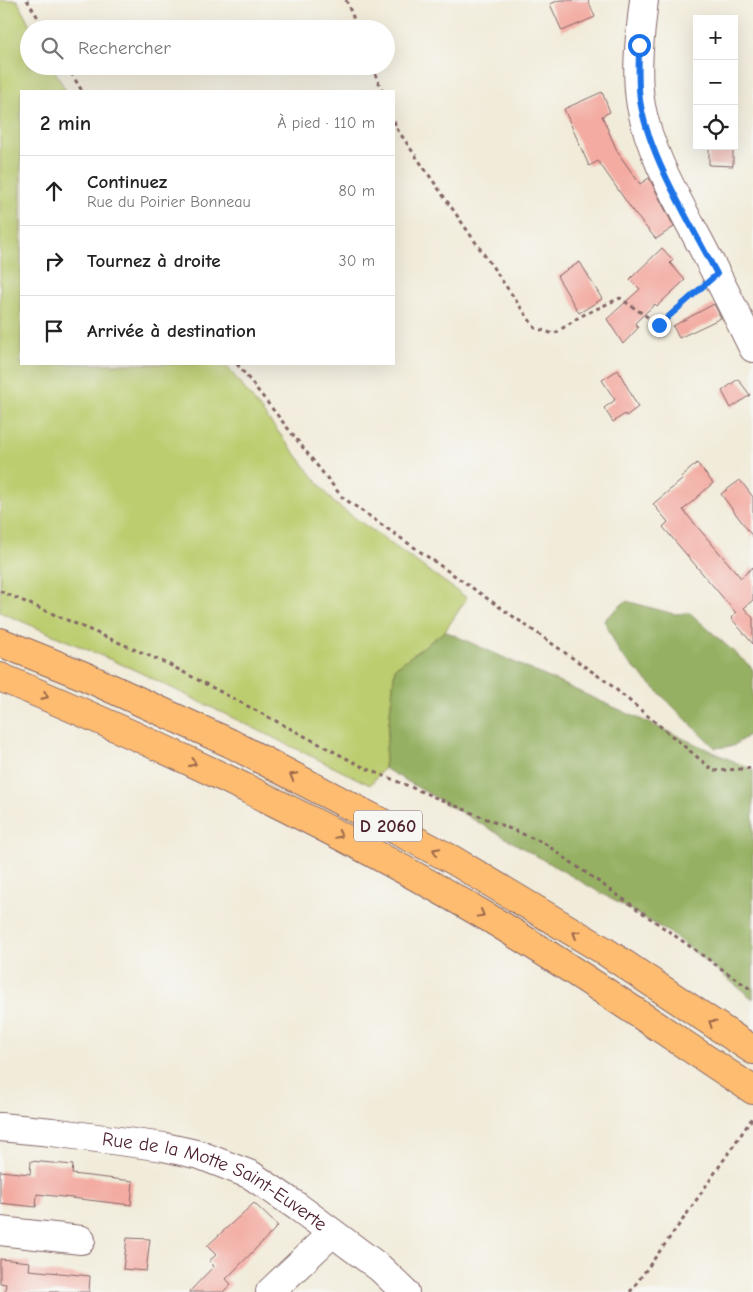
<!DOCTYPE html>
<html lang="fr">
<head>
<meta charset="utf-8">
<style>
	:root { --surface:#fff; --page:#f6f6f6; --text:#222; --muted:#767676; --line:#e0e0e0 }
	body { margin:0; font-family:"Comic Neue",sans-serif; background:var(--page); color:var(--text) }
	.controls { position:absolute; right:15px; top:15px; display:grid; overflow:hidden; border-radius:0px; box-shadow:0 5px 20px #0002 }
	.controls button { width:45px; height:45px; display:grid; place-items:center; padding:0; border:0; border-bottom:1px solid var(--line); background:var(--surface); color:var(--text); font:25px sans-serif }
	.stop { position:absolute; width:15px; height:15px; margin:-11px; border:4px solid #1a73e8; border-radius:50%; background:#fff }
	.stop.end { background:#1a73e8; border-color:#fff; box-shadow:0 1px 5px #0008 }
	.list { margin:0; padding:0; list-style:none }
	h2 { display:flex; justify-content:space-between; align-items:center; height:65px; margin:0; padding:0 20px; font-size:21px }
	h2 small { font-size:16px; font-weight:400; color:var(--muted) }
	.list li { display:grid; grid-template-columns:32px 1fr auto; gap:15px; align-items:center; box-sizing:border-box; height:70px; padding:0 20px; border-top:1px solid var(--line) }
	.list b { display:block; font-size:19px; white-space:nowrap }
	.list p { margin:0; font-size:16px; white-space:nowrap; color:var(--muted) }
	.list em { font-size:16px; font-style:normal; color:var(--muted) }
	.icon { flex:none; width:28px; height:28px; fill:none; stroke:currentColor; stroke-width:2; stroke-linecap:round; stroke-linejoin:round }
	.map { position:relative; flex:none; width:753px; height:1292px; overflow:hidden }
	.search { position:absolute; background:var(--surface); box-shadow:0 5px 20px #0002; left:20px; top:20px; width:375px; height:55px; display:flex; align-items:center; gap:12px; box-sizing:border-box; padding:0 18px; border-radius:28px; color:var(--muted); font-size:19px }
	.panel { position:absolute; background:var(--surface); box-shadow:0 5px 20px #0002; left:20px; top:90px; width:375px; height:275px; border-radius:0px }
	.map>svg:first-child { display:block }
</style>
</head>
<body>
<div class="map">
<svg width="753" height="1292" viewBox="0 0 753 1292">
	<rect width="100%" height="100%" fill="#f6f6f2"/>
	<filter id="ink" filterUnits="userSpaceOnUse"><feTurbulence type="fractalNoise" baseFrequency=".02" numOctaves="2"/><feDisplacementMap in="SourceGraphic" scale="10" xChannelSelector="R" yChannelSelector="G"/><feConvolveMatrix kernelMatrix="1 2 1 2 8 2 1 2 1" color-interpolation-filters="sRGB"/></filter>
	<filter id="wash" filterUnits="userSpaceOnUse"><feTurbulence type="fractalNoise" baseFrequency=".0096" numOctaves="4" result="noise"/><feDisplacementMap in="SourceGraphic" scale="20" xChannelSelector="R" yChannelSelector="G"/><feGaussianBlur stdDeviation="1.12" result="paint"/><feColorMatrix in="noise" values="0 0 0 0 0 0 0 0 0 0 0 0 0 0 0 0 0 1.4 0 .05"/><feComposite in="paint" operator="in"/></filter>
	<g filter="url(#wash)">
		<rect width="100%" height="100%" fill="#f1ebd9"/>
		<!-- green -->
		<polygon fill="#bccd70" stroke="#83764e" points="0,0 17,0 32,29 29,29 29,66 52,66 66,91 21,91 21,364 225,364 334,503 467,598 445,631 395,668 384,768 370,785 137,671 0,612"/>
		<!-- forest -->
		<g fill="#95b062" stroke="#706846">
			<polygon points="626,601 674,614 690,613 751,667 753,670 753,732 733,746 715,748 620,654 604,620"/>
			<polygon points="445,631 753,770 753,999 672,934 384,768 395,668"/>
		</g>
		<g id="blocks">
			<!-- building -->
			<g fill="#f3aba2">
				<polygon points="560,0 588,0 595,17 562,31 550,4"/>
				<polygon points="602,92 610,112 602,116 618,153 640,184 649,178 674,227 656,239 635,214 598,161 589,166 564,109"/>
				<polygon points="709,146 733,146 733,166 709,165"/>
				<polygon points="662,248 673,260 670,263 685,280 657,306 655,304 635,323 638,328 623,344 607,319 640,289 630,279"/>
				<polygon points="580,262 602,299 579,313 557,276"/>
				<polygon points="714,304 721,318 679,338 673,326"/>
				<polygon points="618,370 638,407 626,416 625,414 613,422 604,408 615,400 602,380"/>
				<polygon points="738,379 750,395 731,408 722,391"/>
				<polygon points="697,463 713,483 683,510 741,578 753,567 753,600 744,608 753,618 753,644 731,618 736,613 663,527 668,522 653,504 683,479 681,477"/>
				<polygon points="740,480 753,497 753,537 721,494"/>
				<polygon points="31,1161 73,1165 72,1174 133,1181 131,1205 37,1194 36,1207 0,1203 0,1171 30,1174"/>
				<polygon points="254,1203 278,1226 226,1279 231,1284 223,1292 189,1292 214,1266 209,1261 216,1255 207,1246"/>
				<polygon points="127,1238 150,1239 146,1271 123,1269"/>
				<polygon points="0,1259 30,1262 29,1270 90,1276 89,1292 5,1292 6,1284 0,1283"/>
			</g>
		</g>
	</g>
	<g filter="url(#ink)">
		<use href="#blocks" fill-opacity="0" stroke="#846668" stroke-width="1"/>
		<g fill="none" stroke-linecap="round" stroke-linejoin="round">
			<!-- minor casing -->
			<g stroke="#846668" stroke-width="30">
				<g id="minor">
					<path d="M644,0c-4,35 -9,72 -3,106 9,47 35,91 57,133 19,36 37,72 55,109"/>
					<path id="s1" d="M0,1127l52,5 112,15 36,8 51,20 47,32 82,61 25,24"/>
					<polyline points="0,1231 81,1240"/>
					<polyline points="270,1292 332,1233"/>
				</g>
			</g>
			<!-- highway casing -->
			<g stroke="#846668" stroke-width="30">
				<g id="highway">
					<polyline points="0,642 82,675 230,743 453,860 603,950 753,1050"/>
					<path d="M0,677c167,70 332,149 489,241 90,54 176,114 264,172"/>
				</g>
			</g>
			<!-- path -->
			<g stroke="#846668" stroke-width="3" stroke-dasharray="4 4" stroke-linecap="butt">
				<polyline points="27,0 45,29"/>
				<polyline points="346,0 358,29"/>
				<polyline points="67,66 82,91"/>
				<polyline points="372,66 382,91"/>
				<polyline points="394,121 397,129 535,328 554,334 579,317 620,298 659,325 699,289"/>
				<polyline points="237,364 342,497 607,682 714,771 753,768"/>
				<polyline points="0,591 166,663 363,767 544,843 753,991"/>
				<polyline points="630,1292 684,1218 753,1117"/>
			</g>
			<!-- minor -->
			<use href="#minor" stroke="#fff" stroke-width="28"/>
			<!-- highway -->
			<use href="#highway" stroke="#fdbc70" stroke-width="28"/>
		</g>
		<!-- one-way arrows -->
		<defs><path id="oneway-chevron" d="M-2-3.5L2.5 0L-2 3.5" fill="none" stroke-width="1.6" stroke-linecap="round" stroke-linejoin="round" transform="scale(1.25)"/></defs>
		<g stroke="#9b664a">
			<use href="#oneway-chevron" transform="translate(45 696) rotate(23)"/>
			<use href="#oneway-chevron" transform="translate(193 763) rotate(25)"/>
			<use href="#oneway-chevron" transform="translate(293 776) rotate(-152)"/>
			<use href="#oneway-chevron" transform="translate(339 835) rotate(27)"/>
			<use href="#oneway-chevron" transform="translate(436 851) rotate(-152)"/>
			<use href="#oneway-chevron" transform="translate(481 914) rotate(29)"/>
			<use href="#oneway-chevron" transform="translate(576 934) rotate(-149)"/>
			<use href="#oneway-chevron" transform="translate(712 1023) rotate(-146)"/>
		</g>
	</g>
	<g fill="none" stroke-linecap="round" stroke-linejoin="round" filter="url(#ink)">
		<!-- route -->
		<path stroke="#1a73e8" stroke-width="6" d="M639,45c0,20 -2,41 2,61 10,54 50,118 76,168l-58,51"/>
	</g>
	<g text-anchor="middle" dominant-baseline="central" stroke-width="5" stroke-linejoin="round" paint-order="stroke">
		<!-- shield labels -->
		<rect fill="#f6f6f2" stroke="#7e6067" stroke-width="1" x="354" y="810.5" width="68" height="31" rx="4"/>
		<g font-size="18" font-weight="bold" fill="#4a1f2b">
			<text x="388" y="826">D 2060</text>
		</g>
		<!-- street labels -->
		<g font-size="19" fill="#4a1f2b" stroke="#f6f6f2">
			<text stroke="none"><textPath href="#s1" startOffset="225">Rue de la Motte Saint-Euverte</textPath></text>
		</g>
	</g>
</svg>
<div class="controls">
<button>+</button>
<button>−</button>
<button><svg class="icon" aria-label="locate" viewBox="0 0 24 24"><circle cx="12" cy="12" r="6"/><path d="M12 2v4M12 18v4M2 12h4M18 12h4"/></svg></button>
</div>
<div class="stop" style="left:639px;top:45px"></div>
<div class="stop end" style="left:659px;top:325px"></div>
<div class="search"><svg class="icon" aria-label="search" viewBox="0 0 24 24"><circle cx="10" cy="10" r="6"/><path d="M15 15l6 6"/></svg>Rechercher</div>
<section class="panel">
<h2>2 min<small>À pied · 110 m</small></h2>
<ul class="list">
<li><svg class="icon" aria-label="ahead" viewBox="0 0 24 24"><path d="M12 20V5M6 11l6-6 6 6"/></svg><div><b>Continuez</b><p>Rue du Poirier Bonneau</p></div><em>80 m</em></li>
<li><svg class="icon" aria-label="right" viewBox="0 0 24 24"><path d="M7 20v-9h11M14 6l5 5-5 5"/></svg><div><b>Tournez à droite</b></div><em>30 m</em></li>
<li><svg class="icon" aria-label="arrive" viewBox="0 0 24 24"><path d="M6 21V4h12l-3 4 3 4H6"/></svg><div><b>Arrivée à destination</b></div></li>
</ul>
</section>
</div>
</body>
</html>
